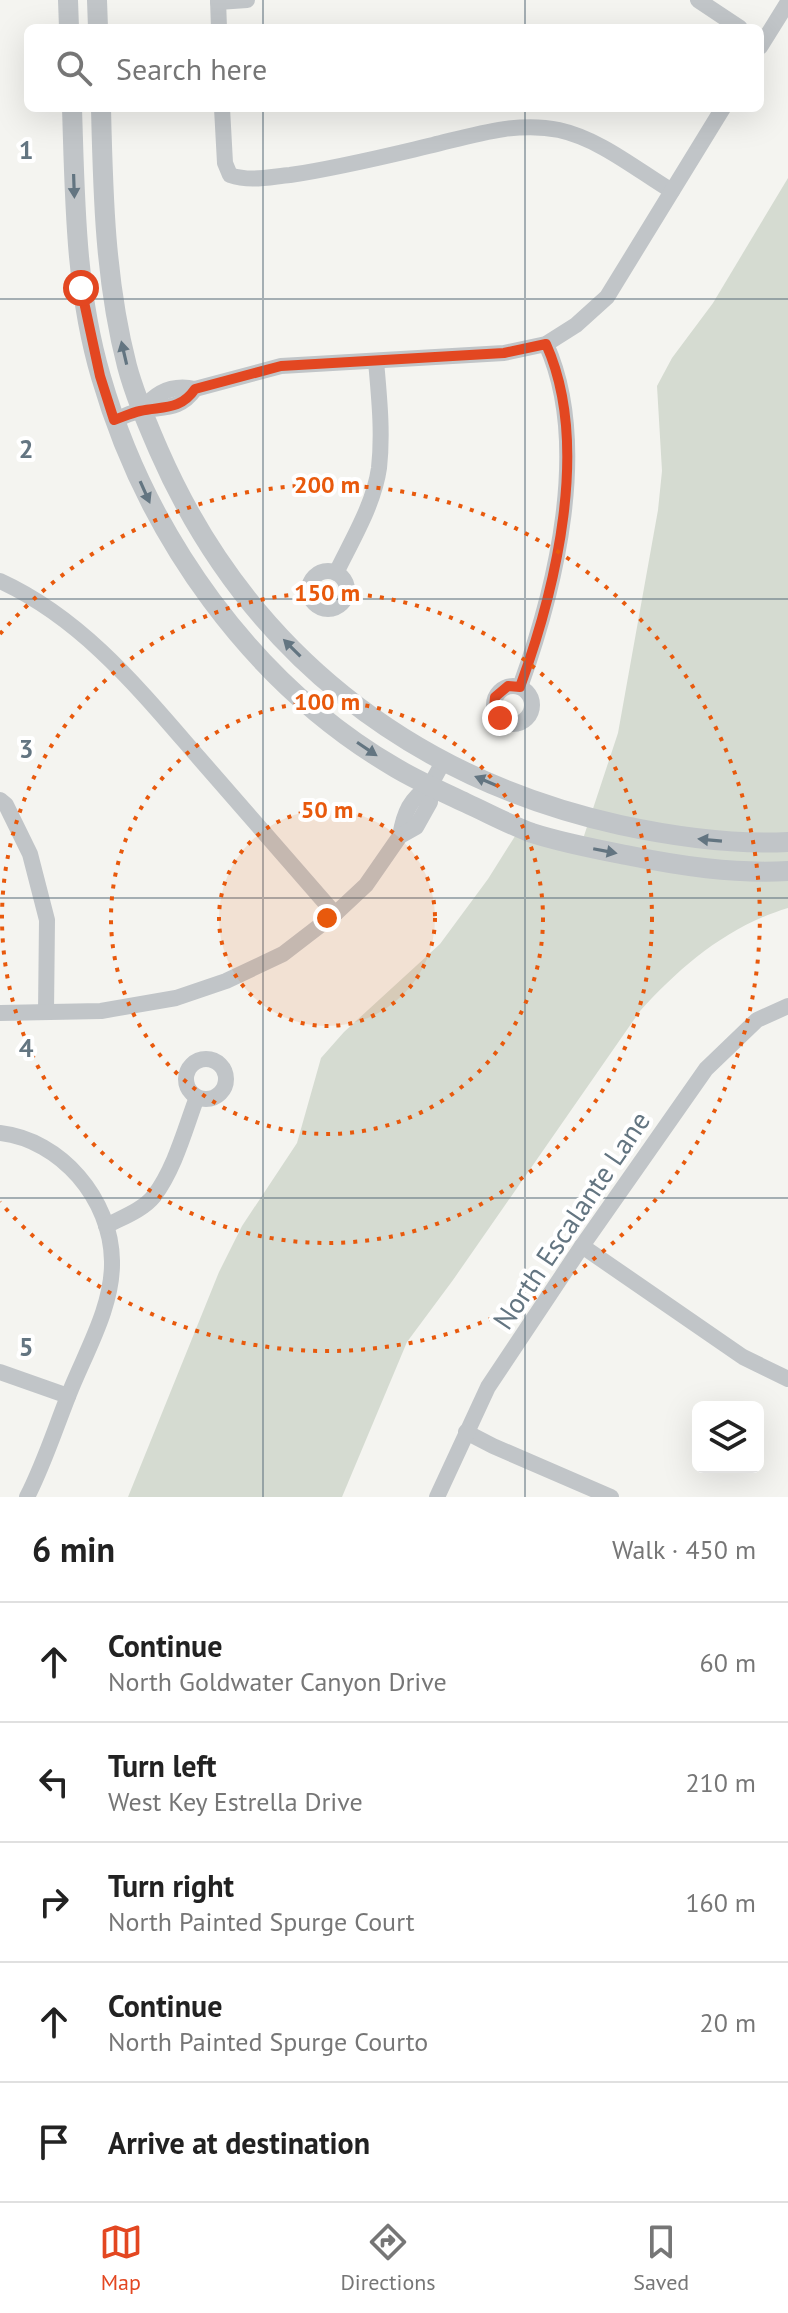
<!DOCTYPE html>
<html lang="en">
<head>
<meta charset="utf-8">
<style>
	:root { --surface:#fff; --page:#f2f2f2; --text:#222; --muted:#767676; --line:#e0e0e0; --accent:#e34721 }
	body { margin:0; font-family:"PT Sans",sans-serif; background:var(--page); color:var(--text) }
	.controls { position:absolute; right:24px; bottom:24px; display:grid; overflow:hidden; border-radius:12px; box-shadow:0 8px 32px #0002 }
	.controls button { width:72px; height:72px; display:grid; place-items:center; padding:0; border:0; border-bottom:2px solid var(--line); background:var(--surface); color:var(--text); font:40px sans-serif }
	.stop { position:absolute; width:24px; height:24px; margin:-18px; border:6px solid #e34721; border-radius:50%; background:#fff }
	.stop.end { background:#e34721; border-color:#fff; box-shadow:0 2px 8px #0008 }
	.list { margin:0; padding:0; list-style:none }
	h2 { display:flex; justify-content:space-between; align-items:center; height:104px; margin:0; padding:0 32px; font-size:34px }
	h2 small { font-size:26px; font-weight:400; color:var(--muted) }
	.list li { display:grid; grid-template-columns:52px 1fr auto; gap:24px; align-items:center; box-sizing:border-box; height:120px; padding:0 32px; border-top:2px solid var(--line) }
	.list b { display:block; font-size:30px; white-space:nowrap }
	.list p { margin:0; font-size:26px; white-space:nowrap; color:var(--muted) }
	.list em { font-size:26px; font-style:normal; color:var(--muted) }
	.icon { flex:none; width:44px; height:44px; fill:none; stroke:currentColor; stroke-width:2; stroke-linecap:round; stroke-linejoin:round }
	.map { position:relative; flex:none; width:788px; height:1497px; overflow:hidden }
	.search { position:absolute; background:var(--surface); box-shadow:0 8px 32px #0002; left:24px; right:24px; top:24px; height:88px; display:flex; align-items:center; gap:20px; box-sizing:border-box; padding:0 28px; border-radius:12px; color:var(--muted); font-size:30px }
	.sheet { height:704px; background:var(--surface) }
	nav { display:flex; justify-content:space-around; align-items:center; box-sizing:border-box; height:112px; border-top:2px solid var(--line); background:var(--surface); font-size:22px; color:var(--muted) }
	nav a { display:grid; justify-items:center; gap:4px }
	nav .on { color:var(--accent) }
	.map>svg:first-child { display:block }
</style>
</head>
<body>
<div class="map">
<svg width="788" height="1497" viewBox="0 0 788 1497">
	<rect width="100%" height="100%" fill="#f4f4f0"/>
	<!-- green -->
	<path fill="#d5dbd1" d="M788,178v730c-60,18 -107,58 -148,103l-187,269 -46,62 -65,155h-214l91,-225 23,-46 55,-83 24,-85 23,-26 96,-88 48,-65 29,-46 62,18 39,-118 40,-223 4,-39 -5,-85 15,-28 41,-55z"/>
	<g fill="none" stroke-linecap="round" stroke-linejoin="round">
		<!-- minor -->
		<g stroke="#c1c5c8" stroke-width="16">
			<polyline points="218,0 219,28"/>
			<polyline points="698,0 740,28"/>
			<polyline points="218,2 247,0"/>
			<polyline points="760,47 788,2"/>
			<path d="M222,108l3,55 5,12c20,7 39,2 60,0 48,-7 96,-19 143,-30 41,-10 84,-24 126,-15 41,9 78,40 113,61"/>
			<path d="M142,410c13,-17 30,-26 53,-21l86,-23 223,-13 42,-9 30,-19 31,-28 116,-189"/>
			<path d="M114,420c9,-3 18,-8 26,-9 22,-5 40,0 55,-22"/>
			<circle cx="328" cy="590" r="19"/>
			<path d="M336,573c16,-33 38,-69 43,-105 4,-36 0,-72 -3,-107"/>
			<path d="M0,581c83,38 140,109 199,177 45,52 91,104 136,156"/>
			<circle cx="513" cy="705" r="19"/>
			<path d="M520,687c36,-100 71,-243 26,-343"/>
			<polyline points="0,800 6,805 30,854 47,920 46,1012"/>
			<path d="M400,836c4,-23 10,-38 30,-50"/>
			<polyline points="0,1013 101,1011 176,998 226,981 283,954 335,914 366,885 400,836 416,827 430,802 430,786 443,762"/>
			<circle cx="206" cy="1079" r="20"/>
			<path d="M0,1133c61,7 111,66 112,128 1,46 -27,92 -43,133 -14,35 -25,70 -42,103"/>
			<path d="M106,1226c15,-8 37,-16 48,-30 21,-28 31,-67 43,-99"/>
			<polyline points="582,1246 743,1357 788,1379"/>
			<polyline points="0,1372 68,1396"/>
			<polyline points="466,1432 493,1446 611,1497"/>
			<polyline points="437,1497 488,1387 582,1246 706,1069 757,1020 788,1006"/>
		</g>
		<!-- tertiary -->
		<g stroke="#c1c5c8" stroke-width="20">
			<polyline points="68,0 69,28"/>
			<polyline points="97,0 98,28"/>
			<path d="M72,108c3,91 3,181 29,269 46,159 151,307 295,391 22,13 47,24 70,35 22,10 44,22 66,30 31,10 63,16 94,22 54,11 107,19 162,16"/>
			<path d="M101,108c2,87 4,173 26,258 8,30 20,57 32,85 87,199 250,327 461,374 56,12 111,20 168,17"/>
		</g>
	</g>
	<!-- one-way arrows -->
	<defs><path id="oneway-solid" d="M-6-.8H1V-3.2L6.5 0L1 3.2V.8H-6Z" transform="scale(2)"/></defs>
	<g fill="#637581">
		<use href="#oneway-solid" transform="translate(74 186) rotate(88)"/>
		<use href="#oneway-solid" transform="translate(124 353) rotate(-103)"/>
		<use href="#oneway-solid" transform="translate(145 492) rotate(66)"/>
		<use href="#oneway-solid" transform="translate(292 648) rotate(-135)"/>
		<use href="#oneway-solid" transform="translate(367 749) rotate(34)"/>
		<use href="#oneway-solid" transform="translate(486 781) rotate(-157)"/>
		<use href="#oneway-solid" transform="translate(710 840) rotate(-175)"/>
		<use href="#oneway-solid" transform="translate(605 851) rotate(11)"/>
	</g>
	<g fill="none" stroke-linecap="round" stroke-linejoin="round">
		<!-- route -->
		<path stroke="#e34721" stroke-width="10" d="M81,288l19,88 14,44c9,-3 17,-7 26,-9 22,-5 40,0 55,-22l86,-23 223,-13 42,-9c45,100 10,244 -26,343l-12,-1 -13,11 -1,12 6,9"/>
	</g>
	<!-- grid -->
	<path fill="none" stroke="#637581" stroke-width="2" stroke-opacity="0.55" d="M263,0v28M525,0v28M263,108v1389M525,108v1389M0,299h788M0,599h788M0,898h788M0,1198h788"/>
	<!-- distance rings -->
	<circle cx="327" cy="918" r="108" fill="#e8590c" fill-opacity=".12"/>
	<g fill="none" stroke="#e8590c" stroke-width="4" stroke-dasharray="4 8">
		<circle cx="327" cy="918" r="108"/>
		<circle cx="327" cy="918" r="216"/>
		<circle cx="327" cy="918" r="325"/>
		<path d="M0 634A433 433 0 1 1 0 1202"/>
	</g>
	<g text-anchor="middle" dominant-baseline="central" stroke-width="8" stroke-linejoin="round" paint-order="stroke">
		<!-- street labels -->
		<g font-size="28" fill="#637581" stroke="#fff">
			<text transform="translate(571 1220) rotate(-56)">North Escalante Lane</text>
		</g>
	</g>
	<g font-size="26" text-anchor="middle" font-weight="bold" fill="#637581" stroke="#fff" stroke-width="8" stroke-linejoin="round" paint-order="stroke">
		<text x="26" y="159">1</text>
		<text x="26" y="458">2</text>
		<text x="26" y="758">3</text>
		<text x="26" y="1057">4</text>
		<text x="26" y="1356">5</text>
	</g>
	<circle cx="327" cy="918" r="12" fill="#e8590c" stroke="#fff" stroke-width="4"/>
	<g font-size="24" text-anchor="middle" font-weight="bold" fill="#e8590c" stroke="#fff" stroke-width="8" stroke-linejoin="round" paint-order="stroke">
		<text x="327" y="493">200 m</text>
		<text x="327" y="601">150 m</text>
		<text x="327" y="710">100 m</text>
		<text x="327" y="818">50 m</text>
	</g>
</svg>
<div class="controls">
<button><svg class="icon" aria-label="layers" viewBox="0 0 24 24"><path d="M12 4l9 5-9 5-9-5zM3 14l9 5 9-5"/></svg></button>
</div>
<div class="stop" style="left:81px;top:288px"></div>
<div class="stop end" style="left:500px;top:718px"></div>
<div class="search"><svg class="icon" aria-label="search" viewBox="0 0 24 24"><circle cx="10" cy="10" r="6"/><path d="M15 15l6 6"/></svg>Search here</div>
</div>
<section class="sheet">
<h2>6 min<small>Walk · 450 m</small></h2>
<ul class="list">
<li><svg class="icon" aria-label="ahead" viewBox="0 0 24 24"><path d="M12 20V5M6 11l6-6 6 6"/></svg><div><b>Continue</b><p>North Goldwater Canyon Drive</p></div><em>60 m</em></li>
<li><svg class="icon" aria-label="left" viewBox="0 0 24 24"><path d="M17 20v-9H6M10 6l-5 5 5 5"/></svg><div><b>Turn left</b><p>West Key Estrella Drive</p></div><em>210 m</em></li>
<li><svg class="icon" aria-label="right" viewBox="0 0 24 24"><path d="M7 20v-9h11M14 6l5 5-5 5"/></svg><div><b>Turn right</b><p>North Painted Spurge Court</p></div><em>160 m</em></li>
<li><svg class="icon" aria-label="ahead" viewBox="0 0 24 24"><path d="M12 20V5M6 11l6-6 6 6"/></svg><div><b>Continue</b><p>North Painted Spurge Courto</p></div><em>20 m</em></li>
<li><svg class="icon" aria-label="arrive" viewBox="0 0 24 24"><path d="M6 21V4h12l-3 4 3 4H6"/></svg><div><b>Arrive at destination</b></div></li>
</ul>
</section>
<nav>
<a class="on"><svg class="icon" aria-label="map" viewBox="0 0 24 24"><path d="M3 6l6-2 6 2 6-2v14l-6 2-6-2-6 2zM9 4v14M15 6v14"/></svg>Map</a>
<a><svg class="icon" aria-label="directions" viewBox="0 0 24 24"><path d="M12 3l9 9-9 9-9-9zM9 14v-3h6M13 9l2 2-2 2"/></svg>Directions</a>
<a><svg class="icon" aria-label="saved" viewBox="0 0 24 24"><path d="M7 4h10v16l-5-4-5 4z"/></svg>Saved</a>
</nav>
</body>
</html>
